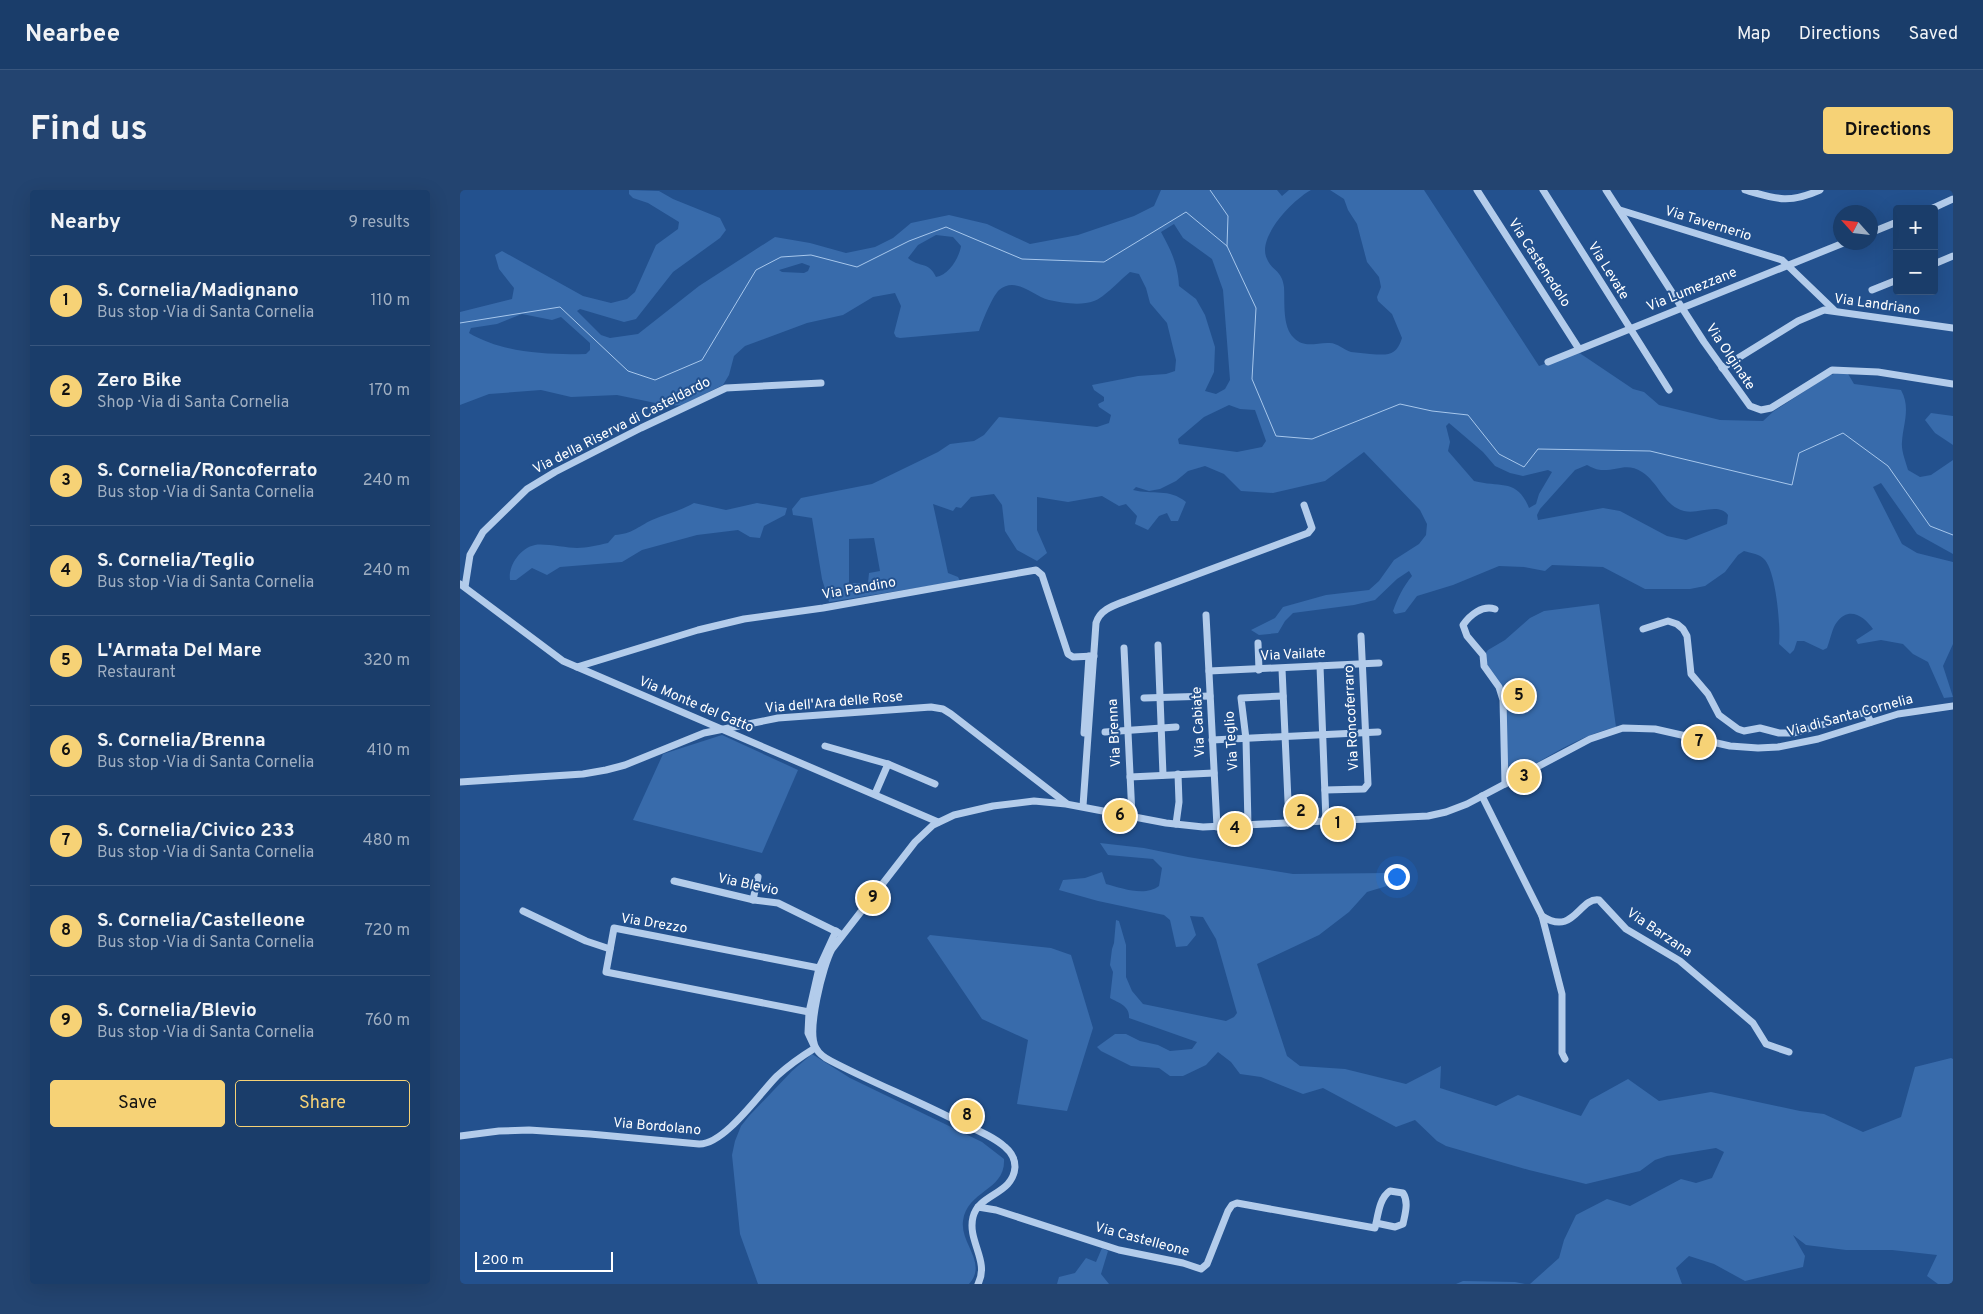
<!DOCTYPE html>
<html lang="en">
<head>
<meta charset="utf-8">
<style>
	:root { --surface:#1a3d6a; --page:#234470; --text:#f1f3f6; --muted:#9faec1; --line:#38567e; --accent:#f6d276 }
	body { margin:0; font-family:Overpass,sans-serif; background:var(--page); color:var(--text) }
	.controls { position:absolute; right:15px; top:15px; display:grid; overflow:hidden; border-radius:5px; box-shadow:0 5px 20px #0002 }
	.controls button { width:45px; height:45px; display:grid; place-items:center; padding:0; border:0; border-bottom:1px solid var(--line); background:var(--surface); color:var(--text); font:25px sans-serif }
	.compass { position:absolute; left:1373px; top:15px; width:45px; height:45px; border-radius:50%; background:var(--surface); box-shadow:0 5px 20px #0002; rotate:297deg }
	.scale { position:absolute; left:15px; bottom:12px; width:138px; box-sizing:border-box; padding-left:5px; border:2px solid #fff; border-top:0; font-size:14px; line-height:18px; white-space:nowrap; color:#fff; -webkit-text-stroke:4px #23518e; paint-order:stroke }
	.you { position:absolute; left:936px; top:686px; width:18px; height:18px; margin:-12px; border:4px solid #fff; border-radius:50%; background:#1a73e8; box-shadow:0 0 0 8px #1a73e833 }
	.badge { display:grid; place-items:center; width:32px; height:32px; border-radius:50%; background:var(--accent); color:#111; font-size:16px; font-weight:700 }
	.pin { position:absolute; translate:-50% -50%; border:2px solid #fff; box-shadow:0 1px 5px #0006 }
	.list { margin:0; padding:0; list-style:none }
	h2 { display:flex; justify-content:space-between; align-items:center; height:65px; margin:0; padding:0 20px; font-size:21px }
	h2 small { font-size:16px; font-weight:400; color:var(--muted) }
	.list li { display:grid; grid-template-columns:32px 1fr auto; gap:15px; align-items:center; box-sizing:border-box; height:90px; padding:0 20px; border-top:1px solid var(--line) }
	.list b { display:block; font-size:19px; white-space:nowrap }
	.list p { margin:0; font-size:16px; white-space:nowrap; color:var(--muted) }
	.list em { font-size:16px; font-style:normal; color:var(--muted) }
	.actions { display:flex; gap:10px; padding:15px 20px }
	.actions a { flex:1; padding:11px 0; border:1px solid var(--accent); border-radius:5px; text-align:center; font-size:18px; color:var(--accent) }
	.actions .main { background:var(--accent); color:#111 }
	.map { position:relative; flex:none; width:1493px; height:1094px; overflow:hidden; border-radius:5px }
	header { display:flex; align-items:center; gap:30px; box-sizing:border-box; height:70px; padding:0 25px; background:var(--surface); border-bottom:1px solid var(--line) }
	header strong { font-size:24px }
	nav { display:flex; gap:28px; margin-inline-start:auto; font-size:18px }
	.intro { display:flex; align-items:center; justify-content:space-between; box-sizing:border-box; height:120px; padding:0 30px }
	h1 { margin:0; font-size:35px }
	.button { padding:12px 22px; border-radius:5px; background:var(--accent); color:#111; font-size:18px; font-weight:700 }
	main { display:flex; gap:30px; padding:0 30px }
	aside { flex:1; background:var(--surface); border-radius:5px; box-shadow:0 5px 20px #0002 }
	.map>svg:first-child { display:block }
</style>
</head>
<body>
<header>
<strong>Nearbee</strong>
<nav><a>Map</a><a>Directions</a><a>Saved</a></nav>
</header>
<div class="intro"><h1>Find us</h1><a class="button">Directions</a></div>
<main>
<aside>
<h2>Nearby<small>9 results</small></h2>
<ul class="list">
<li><span class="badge">1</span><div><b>S. Cornelia/Madignano</b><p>Bus stop · Via di Santa Cornelia</p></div><em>110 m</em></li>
<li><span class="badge">2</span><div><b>Zero Bike</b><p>Shop · Via di Santa Cornelia</p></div><em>170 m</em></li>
<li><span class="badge">3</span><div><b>S. Cornelia/Roncoferrato</b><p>Bus stop · Via di Santa Cornelia</p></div><em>240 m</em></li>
<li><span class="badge">4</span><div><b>S. Cornelia/Teglio</b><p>Bus stop · Via di Santa Cornelia</p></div><em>240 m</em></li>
<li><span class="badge">5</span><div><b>L'Armata Del Mare</b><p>Restaurant</p></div><em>320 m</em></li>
<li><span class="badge">6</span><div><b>S. Cornelia/Brenna</b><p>Bus stop · Via di Santa Cornelia</p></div><em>410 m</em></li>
<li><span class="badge">7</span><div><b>S. Cornelia/Civico 233</b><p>Bus stop · Via di Santa Cornelia</p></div><em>480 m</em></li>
<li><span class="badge">8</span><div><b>S. Cornelia/Castelleone</b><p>Bus stop · Via di Santa Cornelia</p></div><em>720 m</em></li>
<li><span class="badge">9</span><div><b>S. Cornelia/Blevio</b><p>Bus stop · Via di Santa Cornelia</p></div><em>760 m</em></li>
</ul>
<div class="actions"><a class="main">Save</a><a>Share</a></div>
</aside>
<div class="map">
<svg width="1493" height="1094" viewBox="0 0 1493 1094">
	<rect width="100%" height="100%" fill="#23518e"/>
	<!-- green -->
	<g fill="#386bab" fill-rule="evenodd">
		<path d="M169,0l30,1 14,8 47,19 6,12 -6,8 -47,34 -37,47 -12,3 -44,-13 -3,2 24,24 9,3 28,-4 61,-48 76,-49 35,6 36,10 29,-6 18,-9 18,-15 38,-8 38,9 43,20 48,-9 56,-19 20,-10 7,-16h116l5,6 7,-6h22c-17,9 -55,47 -44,69 5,12 15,11 17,28 1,15 -2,40 10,51 11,11 23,4 36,5 7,0 14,7 21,9 6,1 13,1 19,2 17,1 26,3 32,-16l-10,-24 -14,-13 -1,-4 4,-10 -2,-10 -12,-15 -10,-38 -9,-14 -4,-11 -14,-9h94l115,176 39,-14 55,37 11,3 15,13 61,15 43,1 11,-10 54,-35 9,-3 10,-1 7,12 47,6c10,18 2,34 1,52 -1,9 4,20 6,28l12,7 11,-2 22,-15v94l-36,-20 -36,-51 -8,4 29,57 15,9 36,9v82l-10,22 10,31 -9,1 -16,-36 -15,-8 -10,-10 -22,-4 -23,4 -2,-4 17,-11c-9,-13 -24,-23 -36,-7 -5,6 -7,19 -10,26l-4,2 -19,-9h-7l-3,9 -4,4 -11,-10c2,-17 -3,-71 -14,-84 -5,-6 -14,-7 -21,-9l-6,4 -13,17 -20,14 -15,3h-45l-42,-22 -51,-2 -7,6 -21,-4 -25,-1 -46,19 -36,11 -12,16 -10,2 -2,-3c5,-14 10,-24 19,-35l-3,-5 -12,8 -22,21 -21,5 -61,8 -8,8 -7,12 -19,2 -8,-5 24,-12 8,-11 43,-12 43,-5 10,-9 15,-21 25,-16 7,-9 1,-11 -7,-14 -56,-58 -39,29 -52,12 -32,-2 -17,-17 -19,-8 -17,5 -12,10 -16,8 -11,2 -13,-4 -3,3c20,5 36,-2 53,12l-8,19h-7l-4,-8 -8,3 -11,14 -13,-6 2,-8 -11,-12 -7,2 -17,-10 -34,6 -31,-5v33l10,23 -10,8 -20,-11 -12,-19 -3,-26 -8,-11 -23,3 -10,11 -5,-1 -3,4 -20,-7 15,69 10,4 2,4 -131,21 -7,-23 -10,-61 -19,-3 -1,-6 9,-11 71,-14 66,-32 12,-8 24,-3 10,-6 15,-18 98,10 12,-4 2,-8 -12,-8 -1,-3 6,-3v-4l-10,-7 -2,-5 46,-9 28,-2 9,-3 1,-11 -9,-37 -17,-20 -4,-15 -7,-14 -9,-2c-9,7 -26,26 -36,29 -13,5 -32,2 -45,-1 -16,-4 -33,-24 -50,-10 -7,7 -17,32 -20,41l-79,7 -4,-1 -2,-4 7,-27 -6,-13 -22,4 -30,18 -36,8 -62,23 -11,10 -5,19 -6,10 -41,20 -12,1 -53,-11 -46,2 -30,-7 -52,4 -29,11v-93l52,-13 2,-11 -15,-19 -4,-14 7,-4 81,45 28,7 16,-4 8,-7 21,-47 22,-16 1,-7 -31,-19 -15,-5 -4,-4zM714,34l9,14 29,21 11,31 7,90 -5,9 -9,5 -11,-3 9,-19 1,-25 -10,-32 -9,-16 -17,-13c-1,-21 -8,-36 -18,-54zM476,45l17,2 8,9c-2,12 -12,29 -25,31 -7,-16 -17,-9 -28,-19l10,-13zM342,73l8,3 -2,5 -4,2 -22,-1 -3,-2zM62,124l30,6 9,-3 29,26v7l-4,4c-39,1 -83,-1 -117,-21l2,-5 26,-4zM769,215l11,4 15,1 11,31 -4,6 -25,5 -58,-8 -1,-5 26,-22zM989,233l34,29 12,14 15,7 13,3 25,-6 4,2 -13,22 -3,10 -7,4c-12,-30 -28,-20 -55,-27l-26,-30 2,-9 -4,-16zM1127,275c4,2 10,5 14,5 16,1 26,-8 41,2 17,11 22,34 42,39 14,4 34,-9 44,4l-1,9 -41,16 -19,-4 -47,-25 -17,-3 -65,12 -1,-5 3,-6 35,-39zM414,348l6,33 -11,2 -1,10h-19v-44z"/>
		<polygon points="1471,223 1493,226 1493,255 1475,243 1465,230"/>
		<path d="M234,313l32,7 31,-7 30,5 -2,7 -21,11 -4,12 -10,-1 -12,-7 -41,5 -55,15 -20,12 -62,5 -13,8 -15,-7 -16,12h-6c-2,-14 10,-32 25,-35 9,-2 31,3 42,3 10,0 21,-3 31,-5l7,-8c17,-1 22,-8 37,-15 14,-6 28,-9 42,-17z"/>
		<path d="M1139,414l17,123c-39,9 -74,34 -108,52l-3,-73 -17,-35 -3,-17 3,-4 17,-10 25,-22 14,-7z"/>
		<polygon points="262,545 338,580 302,663 173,630 203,564"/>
		<path d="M640,653l44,5 44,9 105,17 96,-1 1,12 -23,7 -18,20 -30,23 -62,29 30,92 13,10 45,3 61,15 35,-18 -1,22 56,18 22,-11 63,21 9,-16 38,-21 31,22 52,-9 89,19 24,3 39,18 38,-15 14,-50 36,-9 2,1v225h-15l-11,-8 10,-21 -45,-5h-46l-40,-5 -13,-10 12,21 -2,11 -58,14 -31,-17 -25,-8 -13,12 6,16h-152l29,-26 5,-18 12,-25 31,-16 23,7 51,-27 15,4 16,-5 12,-26 -8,-4 -49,8 -12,4 -15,11 -54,13 -57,-14 -83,-24 -9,-5 -22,-21 -19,7 -73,-39 -20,6 -42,-17 -21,-3 -9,-12 -13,-10 -12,13 -23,11h-13l-11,-8 -28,-2 -30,-15 -4,-4 18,-13h11l14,7 18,4 12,6 22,-2 5,-7 -68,-24c1,-12 -10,-15 -19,-20l3,-26 -3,-7 2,-16 2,-6 2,-23 3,1 7,24v32l6,14 11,13 83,17 8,-4 3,-4 -21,-74 -13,-22 -13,-1 6,19 -9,11 -11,1 -6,-27 -6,-5 -66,-14 -39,-11 4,-10 22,-2 17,-6 4,12c15,4 39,13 53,2l3,-18 -9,-9 -45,-4z"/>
		<polygon points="470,745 591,758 611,765 633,838 607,921 557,914 568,850 522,829 467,748"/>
		<path d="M352,864l38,24 132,64 22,17c2,32 -37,31 -41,62 -3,23 25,42 6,63h-211l-18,-50 -8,-79 3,-14 6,-15 8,-10 43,-45z"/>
		<polygon points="642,1058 648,1061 641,1084 649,1094 597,1094 599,1087 615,1083 626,1068 636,1072"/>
		<polygon points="1003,1091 1055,1092 1065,1094 996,1094"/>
	</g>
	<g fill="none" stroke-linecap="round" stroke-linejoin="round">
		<!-- stream -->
		<g stroke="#a7c7ec" stroke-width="1">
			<polyline points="750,0 768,26 767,56"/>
			<polyline points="0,133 100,117 168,181 195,190 242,170 296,80 321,67 351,65 397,77 449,51 486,37 562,69 644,72 726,22 767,56 796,118 792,189 816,246 852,249 940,214 972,221 1008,225 1039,264 1064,277 1078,259 1190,261 1332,295 1339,263 1383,243 1428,276 1470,336 1493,345"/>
		</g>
		<!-- minor -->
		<g stroke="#b3cceb" stroke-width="7">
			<polyline points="1017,0 1119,159"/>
			<polyline points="1083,0 1209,200"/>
			<polyline points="1146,0 1244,152 1290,216 1301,220 1311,218 1372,180 1418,182 1493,194"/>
			<path d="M1285,0c31,9 44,14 75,0"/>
			<polyline points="1471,19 1493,9"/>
			<polyline points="1160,20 1322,70 1374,120"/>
			<polyline points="1410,43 1437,32"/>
			<polyline points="1474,74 1493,66"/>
			<polyline points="1412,100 1437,90"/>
			<polyline points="1088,172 1386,52"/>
			<polyline points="1262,178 1338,131 1364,120 1493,138"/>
			<polyline points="0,394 103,471 478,632"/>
			<polyline points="5,397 10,365 23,342 67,299 95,282 181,238 266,198 361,193"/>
			<path d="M1035,419c-13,-4 -25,6 -32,16l4,11 16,19 1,11 15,21 4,13 2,84"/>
			<polyline points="746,425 757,637"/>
			<polyline points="1183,439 1208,431 1217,434 1223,439 1227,446 1231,484 1248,504 1259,525 1278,539 1284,541 1300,538 1319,543 1334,543 1403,523 1406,523 1411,532"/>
			<polyline points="798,453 799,480"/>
			<polyline points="698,455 703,585"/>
			<polyline points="664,458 672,626"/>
			<polyline points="860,476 866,631"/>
			<polyline points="117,477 238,440 284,429 363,418 576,380 582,385 608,464 613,467 634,466"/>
			<polyline points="822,479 829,633"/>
			<polyline points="749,481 919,473"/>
			<polyline points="684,508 750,506"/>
			<polyline points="645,542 716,537"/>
			<polyline points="624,543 629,466"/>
			<polyline points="752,550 918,542"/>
			<polyline points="365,556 428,574 475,594"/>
			<polyline points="670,587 754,583"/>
			<polyline points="0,592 123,584 146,580 165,575 244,543 318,528 471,517 483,519 491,524 606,613"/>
			<polyline points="865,600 904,599 908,594 901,446"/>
			<polyline points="415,604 428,574"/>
			<path d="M1022,606l60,120c32,21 37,-19 57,-16l27,29 54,32 73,62 13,21 23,8"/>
			<path d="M623,616l13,-183c4,-14 19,-18 32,-23l180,-67 4,-5 -8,-23"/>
			<polyline points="716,634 719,612 718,584"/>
			<polyline points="788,635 786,549 781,508 823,506"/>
			<polyline points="214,691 294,710 318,713 379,743"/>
			<polyline points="293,710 298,687"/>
			<polyline points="63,721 126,751 150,759"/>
			<polyline points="1082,726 1102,804 1102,863 1105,869"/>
			<polyline points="349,822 146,782 154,738 359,778"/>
			<path d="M0,946l39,-5 30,-1 61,4 109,10c25,1 61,-51 78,-68 12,-11 25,-20 38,-28l-7,-15 1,-21 10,-44 17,-37"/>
			<path d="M518,1017l18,3 123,40 64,13 18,6 6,-5 21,-53 4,-6 5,-2 138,25c3,-12 4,-30 15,-37l13,2c6,9 2,21 0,31l-8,3 -19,-4"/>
			<path d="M518,1094c12,-23 -11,-43 -5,-67 6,-24 40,-22 42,-50 0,-9 -4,-15 -10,-20 -13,-12 -34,-19 -50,-27 -41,-21 -84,-38 -124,-59 -6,-3 -12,-7 -15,-13 -10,-16 7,-83 16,-99l83,-107 18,-17 21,-10 39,-9 41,-5 32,3 100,19 37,4 225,-11 18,-4 21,-8 123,-65 33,-11 32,1 75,17 28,2 20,-1 40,-8 80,-25 55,-8"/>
		</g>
	</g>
	<g text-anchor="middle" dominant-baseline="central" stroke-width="4" stroke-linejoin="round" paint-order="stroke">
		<!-- street labels -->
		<g font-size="14" fill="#fff" stroke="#23518e">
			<text transform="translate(1248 34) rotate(17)">Via Tavernerio</text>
			<text transform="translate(1079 73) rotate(57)">Via Castenedolo</text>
			<text transform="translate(1148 81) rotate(58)">Via Levate</text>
			<text transform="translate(1232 100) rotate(-22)">Via Lumezzane</text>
			<text transform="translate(1417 115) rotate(8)">Via Landriano</text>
			<text transform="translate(1270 167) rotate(56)">Via Olginate</text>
			<text transform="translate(162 236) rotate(-27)">Via della Riserva di Casteldardo</text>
			<text transform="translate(399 399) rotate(-10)">Via Pandino</text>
			<text transform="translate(833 465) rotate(-3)">Via Vailate</text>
			<text transform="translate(374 513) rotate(-5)">Via dell'Ara delle Rose</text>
			<text transform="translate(236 515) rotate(23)">Via Monte del Gatto</text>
			<text transform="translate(1390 526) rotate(-15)">Via di Santa Cornelia</text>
			<text transform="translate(892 528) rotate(-93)">Via Roncoferraro</text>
			<text transform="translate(739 532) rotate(-93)">Via Cabiate</text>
			<text transform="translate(655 543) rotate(-93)">Via Brenna</text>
			<text transform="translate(772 551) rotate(-94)">Via Teglio</text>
			<text transform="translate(288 695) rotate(12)">Via Blevio</text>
			<text transform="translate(194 734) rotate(9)">Via Drezzo</text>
			<text transform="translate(1199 743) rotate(34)">Via Barzana</text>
			<text transform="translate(197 937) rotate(5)">Via Bordolano</text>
			<text transform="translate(682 1050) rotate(15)">Via Castelleone</text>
		</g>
	</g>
</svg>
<div class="controls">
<button>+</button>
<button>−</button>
</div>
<svg class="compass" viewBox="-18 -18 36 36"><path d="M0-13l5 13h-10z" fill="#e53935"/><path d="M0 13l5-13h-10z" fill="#9faec1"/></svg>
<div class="scale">200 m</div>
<div class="you"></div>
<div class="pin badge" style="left:878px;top:634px">1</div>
<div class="pin badge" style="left:841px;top:622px">2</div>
<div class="pin badge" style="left:1064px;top:587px">3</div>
<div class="pin badge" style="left:775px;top:639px">4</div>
<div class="pin badge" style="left:1059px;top:506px">5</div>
<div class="pin badge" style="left:660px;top:626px">6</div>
<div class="pin badge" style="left:1239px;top:552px">7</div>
<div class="pin badge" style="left:507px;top:926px">8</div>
<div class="pin badge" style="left:413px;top:708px">9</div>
</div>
</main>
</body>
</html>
